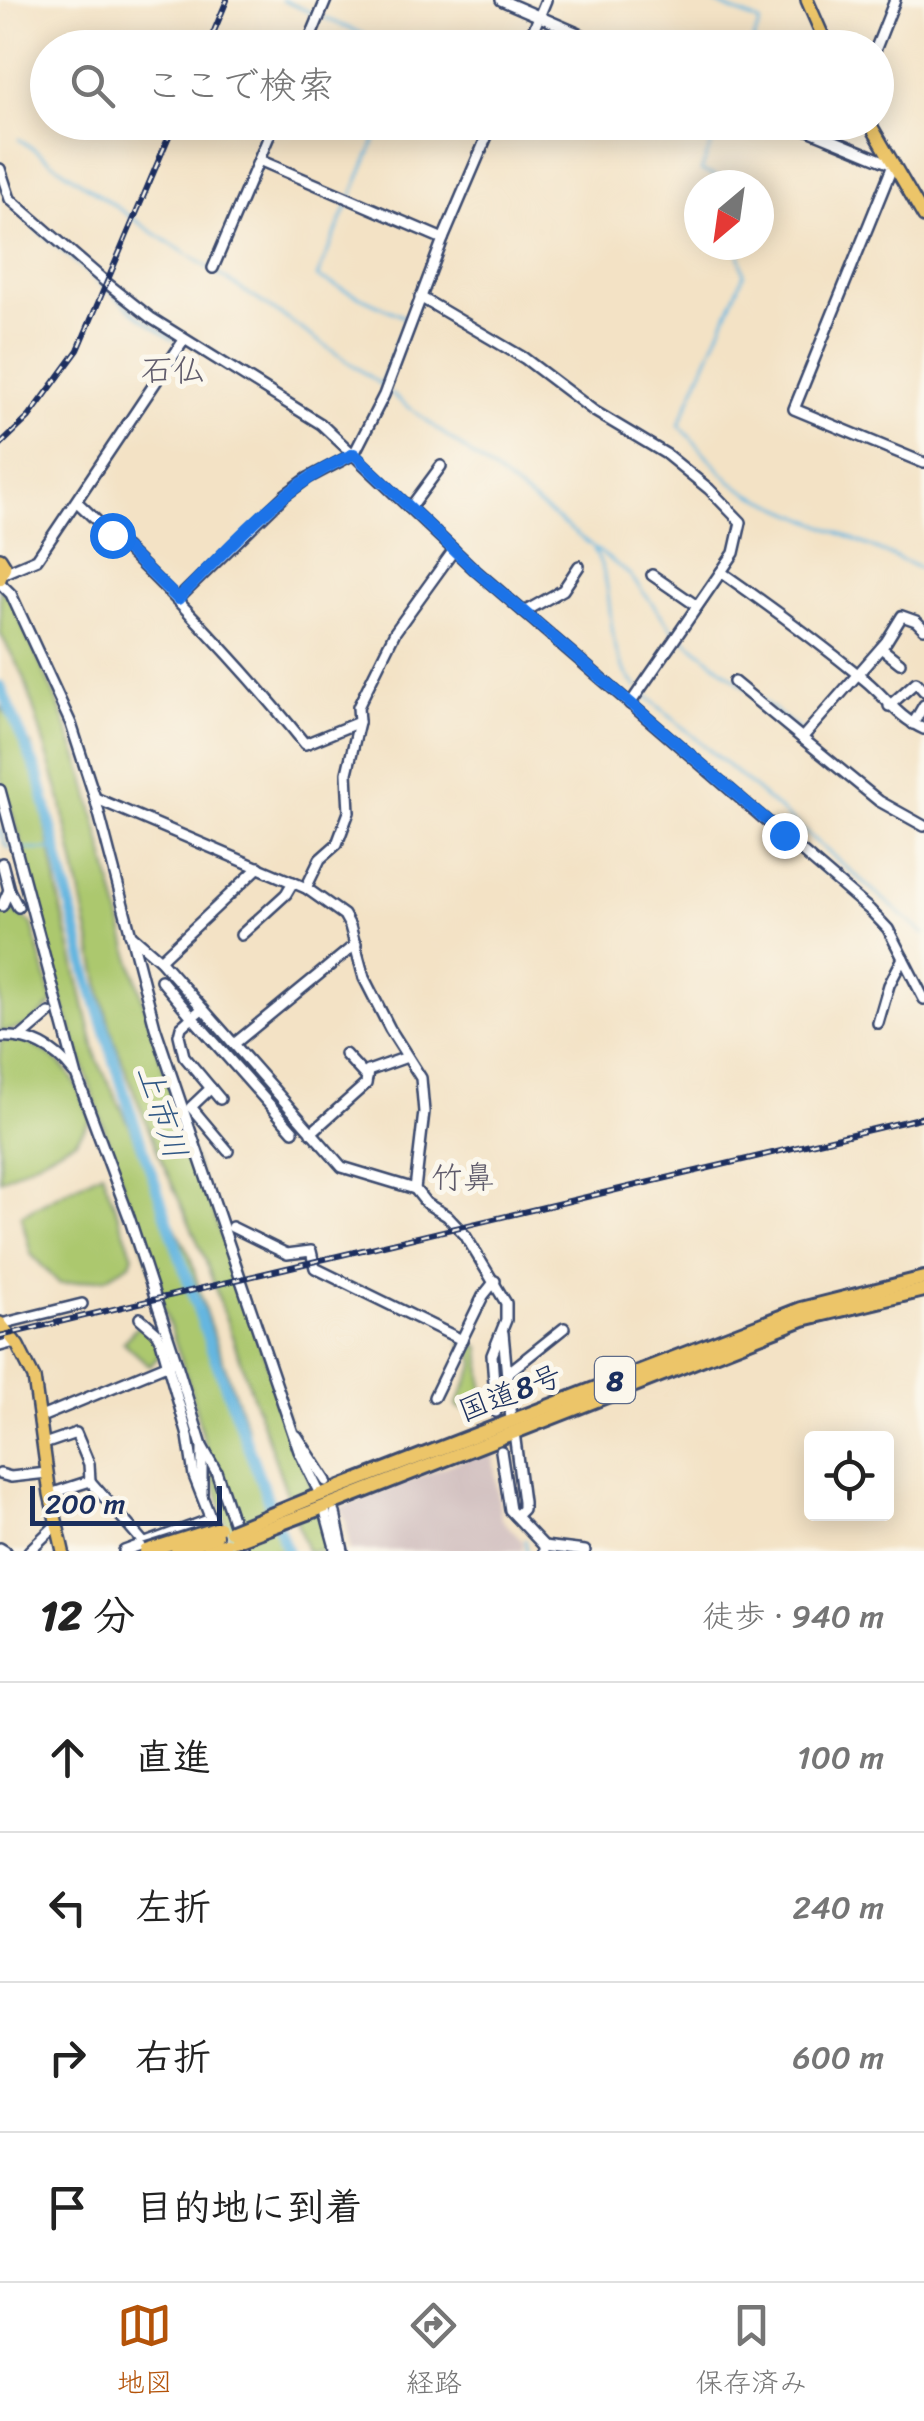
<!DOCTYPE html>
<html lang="ja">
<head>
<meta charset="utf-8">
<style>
	:root { --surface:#fff; --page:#f2f2f2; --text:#222; --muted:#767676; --line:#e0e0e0; --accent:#b45309 }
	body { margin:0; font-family:Sriracha,"Klee One",sans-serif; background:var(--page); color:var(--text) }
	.controls { position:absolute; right:30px; bottom:30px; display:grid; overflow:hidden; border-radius:10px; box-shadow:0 5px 25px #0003 }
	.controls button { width:90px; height:90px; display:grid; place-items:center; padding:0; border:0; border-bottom:2px solid var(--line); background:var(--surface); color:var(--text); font:50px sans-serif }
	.compass { position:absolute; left:684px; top:170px; width:90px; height:90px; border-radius:50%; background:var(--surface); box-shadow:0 5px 25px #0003; rotate:209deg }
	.scale { position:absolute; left:30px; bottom:25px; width:192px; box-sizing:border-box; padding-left:10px; border:5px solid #1b2f5e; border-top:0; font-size:28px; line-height:35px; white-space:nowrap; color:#1b2f5e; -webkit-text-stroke:8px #fbf7ec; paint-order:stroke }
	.stop { position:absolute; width:30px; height:30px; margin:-22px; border:8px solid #1a73e8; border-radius:50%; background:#fff }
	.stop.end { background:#1a73e8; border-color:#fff; box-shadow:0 2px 10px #0008 }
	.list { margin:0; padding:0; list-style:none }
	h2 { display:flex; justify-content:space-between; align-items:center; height:130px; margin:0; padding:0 40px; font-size:42px }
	h2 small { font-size:32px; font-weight:400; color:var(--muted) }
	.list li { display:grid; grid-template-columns:65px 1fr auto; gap:30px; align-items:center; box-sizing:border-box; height:150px; padding:0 40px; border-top:2px solid var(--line) }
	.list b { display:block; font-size:38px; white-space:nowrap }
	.list em { font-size:32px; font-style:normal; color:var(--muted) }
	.icon { flex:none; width:55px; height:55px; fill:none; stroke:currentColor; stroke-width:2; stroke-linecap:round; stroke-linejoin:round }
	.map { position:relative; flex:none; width:924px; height:1551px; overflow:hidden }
	.search { position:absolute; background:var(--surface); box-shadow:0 5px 25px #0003; left:30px; right:30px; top:30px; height:110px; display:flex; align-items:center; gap:25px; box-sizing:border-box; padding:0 35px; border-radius:55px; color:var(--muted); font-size:38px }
	.sheet { height:730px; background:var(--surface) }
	nav { display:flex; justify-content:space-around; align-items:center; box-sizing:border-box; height:140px; border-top:2px solid var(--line); background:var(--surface); font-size:28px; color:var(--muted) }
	nav a { display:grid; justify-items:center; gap:5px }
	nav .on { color:var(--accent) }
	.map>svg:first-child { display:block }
</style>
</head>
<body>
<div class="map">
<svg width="924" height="1551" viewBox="0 0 924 1551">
	<rect width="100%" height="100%" fill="#fbf7ec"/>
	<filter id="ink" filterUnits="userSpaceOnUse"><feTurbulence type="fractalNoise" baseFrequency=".01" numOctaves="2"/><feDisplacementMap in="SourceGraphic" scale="20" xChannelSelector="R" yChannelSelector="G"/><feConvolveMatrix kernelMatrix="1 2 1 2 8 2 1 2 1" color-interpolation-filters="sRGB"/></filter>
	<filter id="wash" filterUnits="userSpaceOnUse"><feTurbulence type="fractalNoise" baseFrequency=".0048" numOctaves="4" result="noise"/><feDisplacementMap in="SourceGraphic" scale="40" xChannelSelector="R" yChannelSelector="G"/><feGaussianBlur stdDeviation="2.25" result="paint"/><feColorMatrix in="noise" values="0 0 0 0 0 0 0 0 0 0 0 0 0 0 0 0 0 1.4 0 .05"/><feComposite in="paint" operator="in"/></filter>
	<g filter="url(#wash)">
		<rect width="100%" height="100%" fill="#f3e2c5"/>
		<!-- industrial -->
		<polygon fill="#d1bfbf" points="492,1448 501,1518 522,1541 523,1551 350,1551 346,1522 340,1508"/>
		<!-- green -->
		<g fill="#acc86e" stroke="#647c66" stroke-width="2.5">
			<polygon points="0,588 12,600 61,710 85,778 131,960 174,1104 335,1551 307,1551 204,1256 156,1148 114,1040 102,997 61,800 24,677 0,633"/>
			<polygon points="0,706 31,745 61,906 97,1059 131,1128 152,1184 190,1256 205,1311 246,1425 259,1488 289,1551 233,1551 188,1381 59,993 20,838 0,776"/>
			<polygon points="0,909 16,912 32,924 53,1003 30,1025 0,1033"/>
			<path d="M18,1039c47,18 56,36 73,81l-15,20 -76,40v-139z"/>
			<polygon points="102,1172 133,1255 130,1264 106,1278 60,1284 31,1254 21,1215"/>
			<path d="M141,1323c10,11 17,18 18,33l-9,10 -27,-24z"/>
			<polygon points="464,1340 480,1348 485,1413 479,1416 456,1406 475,1365 472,1351 461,1345"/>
		</g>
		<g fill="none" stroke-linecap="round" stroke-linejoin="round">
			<!-- stream -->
			<g stroke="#65b6e0" stroke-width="2.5">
				<polyline points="282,0 317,15"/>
				<polyline points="707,0 760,22 751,48"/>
				<polyline points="325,18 395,48"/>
				<polyline points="720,122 701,171 722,178 723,185"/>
				<polyline points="19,139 151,231 280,314 384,387"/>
				<polyline points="352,195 383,122"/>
				<polyline points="349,202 317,277 406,318 381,385"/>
				<polyline points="28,221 140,317 174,340"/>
				<polyline points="737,245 744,274 679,425 731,482 750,494 924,570"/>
				<polyline points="390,393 629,574 673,630 803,733"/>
				<path d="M594,550c26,42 5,99 43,137"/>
				<polyline points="643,693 924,934"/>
				<polyline points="0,829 5,844 10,848"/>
				<polyline points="18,849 57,850"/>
				<polyline points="525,1540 527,1551"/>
			</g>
			<!-- river -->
			<polyline stroke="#65b6e0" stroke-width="11" points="0,686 39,777 87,973 127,1101 209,1342 287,1551"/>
		</g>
	</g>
	<g filter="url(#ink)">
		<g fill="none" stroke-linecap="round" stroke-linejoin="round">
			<!-- minor casing -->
			<g stroke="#3b4a6d" stroke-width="14">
				<g id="minor">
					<polyline points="501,0 612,48"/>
					<polyline points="306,48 326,0"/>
					<polyline points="526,48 546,0"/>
					<polyline points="876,48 895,0"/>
					<polyline points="789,122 893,165 794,409 924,463"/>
					<polyline points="259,160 443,239"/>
					<polyline points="0,169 10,199 108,284 151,318 321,424 475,570 870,910 888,929 924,999"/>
					<polyline points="213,268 275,122"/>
					<polyline points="420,297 524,358 594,411 666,454 709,489 741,522 734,553 630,704"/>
					<path d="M77,502c82,77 158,155 228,242l54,-22"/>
					<polyline points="410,508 441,466"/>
					<path d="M721,572c49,34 97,70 144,108 21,17 33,38 59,49"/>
					<polyline points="4,573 37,559 184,340"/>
					<polyline points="652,575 697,606"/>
					<polyline points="0,583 11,594 71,724 95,798 155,1027 299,1451 320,1494"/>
					<polyline points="178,599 285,495 308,478 354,454 384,395 443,239 493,122"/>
					<polyline points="524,612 563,590 579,566"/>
					<polyline points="924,629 916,621 902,616 886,642 802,738 879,801 924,826"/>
					<polyline points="881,648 900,663"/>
					<polyline points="734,682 802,738"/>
					<polyline points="889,706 916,682 924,691"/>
					<polyline points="913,724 924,705"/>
					<polyline points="0,790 77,1077 129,1217 176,1361 41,1417"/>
					<polyline points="95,798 306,888 344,915 350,926 364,978 390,1029 421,1078 424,1112 415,1189 426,1203 447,1216 465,1235 506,1303 506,1320 492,1355 496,1412"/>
					<polyline points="2,863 9,890"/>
					<polyline points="306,888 320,859 337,844 349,812 347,773 359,722 358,707 395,632 454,550"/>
					<polyline points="2,906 9,890 18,907"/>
					<polyline points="130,934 160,960 342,1167 415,1189"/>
					<polyline points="241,935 286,894 293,882"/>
					<polyline points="160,960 259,867"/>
					<polyline points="161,980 192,1017 181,1027 179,1035 184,1056 220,1099"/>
					<polyline points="202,1009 192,1017 293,1131"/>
					<polyline points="878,1023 889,985 903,958"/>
					<polyline points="22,1036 49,1013"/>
					<path d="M0,1037c30,-2 56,12 74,36"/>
					<polyline points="234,1044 356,944"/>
					<polyline points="345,1054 367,1078"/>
					<polyline points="211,1088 191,1107 228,1151"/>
					<polyline points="311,1133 366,1084 368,1071 407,1057"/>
					<polyline points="232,1227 287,1254 311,1251 315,1268 462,1340"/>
					<polyline points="140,1318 156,1332 161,1341 188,1436 194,1476 217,1535"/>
					<polyline points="1,1324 82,1304"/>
					<polyline points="503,1333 511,1420"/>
					<polyline points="0,1346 15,1342"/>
					<polyline points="176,1361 202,1446 202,1494"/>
					<polyline points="509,1372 564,1328"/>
					<polyline points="434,1397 483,1296 495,1281"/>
					<polyline points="514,1432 523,1502 523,1509 516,1516"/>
					<polyline points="297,1436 326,1481"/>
					<polyline points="44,1444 76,1433 89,1464 90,1481"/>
					<polyline points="203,1448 216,1471 243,1551"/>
					<polyline points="501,1451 510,1510 544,1546 544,1551"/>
					<polyline points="0,1474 11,1477 47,1473"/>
					<polyline points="50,1494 90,1481 143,1542"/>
					<polyline points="324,1507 336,1551"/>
					<polyline points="335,1513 343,1551"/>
					<polyline points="544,1546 585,1551"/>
					<polyline points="0,1548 5,1551"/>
					<polyline points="29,1551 56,1525"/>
					<polyline points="124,1551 211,1519"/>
				</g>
			</g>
			<!-- major casing -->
			<g stroke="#3b4a6d" stroke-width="16">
				<g id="major">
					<polyline points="807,0 828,48"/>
					<polyline points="869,122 924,217"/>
					<polyline points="0,558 5,566 0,579"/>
					<polyline points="0,1323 18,1346 34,1378 50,1494 63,1551"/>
				</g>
			</g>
			<!-- highway casing -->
			<g stroke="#3b4a6d" stroke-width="18">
				<g id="highway">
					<polyline points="312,1498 801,1309 924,1278"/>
					<polyline points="316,1510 803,1319 924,1290"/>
				</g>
			</g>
			<!-- minor -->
			<use href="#minor" stroke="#fff" stroke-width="9"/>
			<!-- major -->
			<use href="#major" stroke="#ecc569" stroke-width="11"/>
			<!-- highway -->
			<use href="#highway" stroke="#ecc569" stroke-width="12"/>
			<!-- rail casing -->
			<g stroke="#1b2f5e" stroke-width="6">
				<g id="rail">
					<polyline points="207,48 227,0"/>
					<polyline points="0,445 29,417 78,350 175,122"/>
					<polyline points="0,1336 924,1117"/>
				</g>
			</g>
			<!-- rail -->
			<use href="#rail" stroke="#fbf7ec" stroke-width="2.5" stroke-dasharray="8" stroke-linecap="butt"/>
			<!-- highway-bridge casing -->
			<g stroke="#3b4a6d" stroke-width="18" stroke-linecap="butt">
				<g id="highway-bridge">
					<polyline points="231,1531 312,1498"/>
					<polyline points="235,1541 316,1510"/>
					<polyline points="146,1551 219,1528"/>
					<polyline points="177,1551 216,1536"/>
					<polyline points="208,1551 226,1544"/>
				</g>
			</g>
			<!-- highway-bridge -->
			<use href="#highway-bridge" stroke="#ecc569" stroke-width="12"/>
		</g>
	</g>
	<g fill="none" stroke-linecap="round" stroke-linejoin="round" filter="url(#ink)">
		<!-- route -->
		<path stroke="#1a73e8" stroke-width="12" d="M112,535l66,64c53,-54 105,-115 176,-145l121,116 309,265"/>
	</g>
	<g text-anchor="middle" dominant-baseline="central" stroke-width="10" stroke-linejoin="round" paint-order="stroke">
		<!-- shield labels -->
		<rect fill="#fbf7ec" stroke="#5e6b89" stroke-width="2.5" x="595" y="1357" width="40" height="46" rx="8"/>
		<g font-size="28" font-weight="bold" fill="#1b2f5e">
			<text x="615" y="1380">8</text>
		</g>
		<!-- street labels -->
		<g font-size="30" fill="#1b2f5e" stroke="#fbf7ec">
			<text transform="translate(510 1393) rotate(-21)">国道8号</text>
		</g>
		<!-- neighbourhood labels -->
		<g font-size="32" fill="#605c6c" stroke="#fbf7ec">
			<text x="173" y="370">石仏</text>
			<text x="463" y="1177">竹鼻</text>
		</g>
		<!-- water labels -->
		<g font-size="32" font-style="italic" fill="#315885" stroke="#fbf7ec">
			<text transform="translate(162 1112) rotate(72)">上市川</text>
		</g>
	</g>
</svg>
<div class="controls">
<button><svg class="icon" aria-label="locate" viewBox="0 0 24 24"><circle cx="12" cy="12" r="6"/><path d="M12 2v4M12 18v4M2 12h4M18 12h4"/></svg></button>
</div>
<svg class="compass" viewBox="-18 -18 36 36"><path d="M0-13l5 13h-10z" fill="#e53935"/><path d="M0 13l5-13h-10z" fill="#767676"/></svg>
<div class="scale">200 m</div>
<div class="stop" style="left:112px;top:535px"></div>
<div class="stop end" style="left:784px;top:835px"></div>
<div class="search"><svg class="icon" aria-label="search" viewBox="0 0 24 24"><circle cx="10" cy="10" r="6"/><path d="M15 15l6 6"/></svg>ここで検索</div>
</div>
<section class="sheet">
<h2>12 分<small>徒歩 · 940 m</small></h2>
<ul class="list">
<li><svg class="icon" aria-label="ahead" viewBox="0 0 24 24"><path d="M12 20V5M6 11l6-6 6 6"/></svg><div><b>直進</b></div><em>100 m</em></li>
<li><svg class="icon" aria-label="left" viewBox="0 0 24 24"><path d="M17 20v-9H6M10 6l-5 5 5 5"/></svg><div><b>左折</b></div><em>240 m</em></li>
<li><svg class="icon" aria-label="right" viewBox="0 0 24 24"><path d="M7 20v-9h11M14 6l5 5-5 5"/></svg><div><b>右折</b></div><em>600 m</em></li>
<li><svg class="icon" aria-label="arrive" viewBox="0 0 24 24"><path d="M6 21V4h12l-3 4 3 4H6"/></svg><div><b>目的地に到着</b></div></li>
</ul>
</section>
<nav>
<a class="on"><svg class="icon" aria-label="map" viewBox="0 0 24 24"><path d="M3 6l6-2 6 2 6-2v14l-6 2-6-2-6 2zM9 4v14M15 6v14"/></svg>地図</a>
<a><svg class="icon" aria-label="directions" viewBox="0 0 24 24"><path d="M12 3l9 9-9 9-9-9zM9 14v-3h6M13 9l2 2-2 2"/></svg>経路</a>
<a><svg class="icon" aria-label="saved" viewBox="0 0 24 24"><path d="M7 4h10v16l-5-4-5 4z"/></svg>保存済み</a>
</nav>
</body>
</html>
